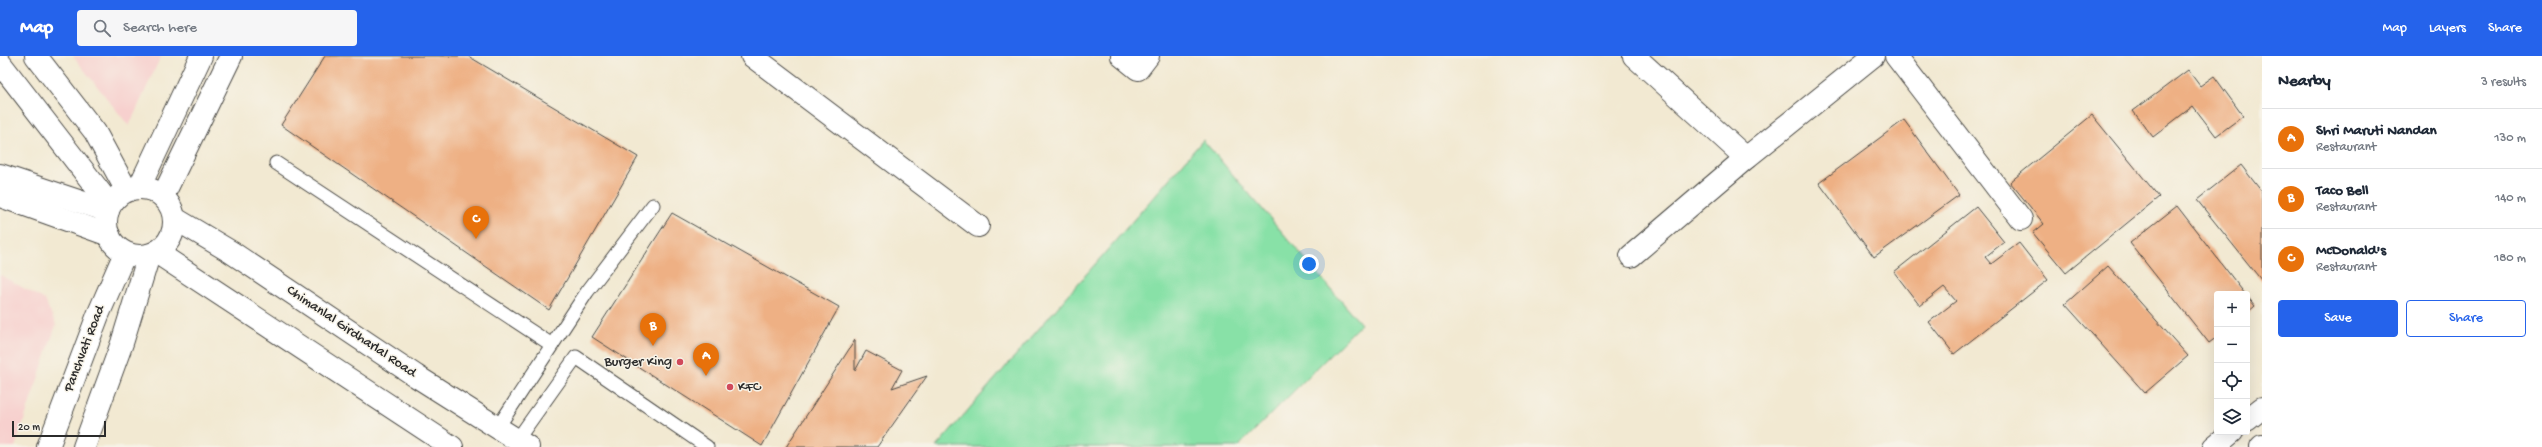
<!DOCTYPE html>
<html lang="en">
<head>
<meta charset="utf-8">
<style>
	:root { --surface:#fff; --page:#f6f6f7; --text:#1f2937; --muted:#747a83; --line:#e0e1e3; --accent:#2563eb }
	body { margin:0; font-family:"Gochi Hand",sans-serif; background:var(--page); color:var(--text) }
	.controls { position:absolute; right:12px; bottom:12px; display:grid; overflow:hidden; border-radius:4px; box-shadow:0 4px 16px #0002 }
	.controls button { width:36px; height:36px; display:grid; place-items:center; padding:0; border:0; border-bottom:1px solid var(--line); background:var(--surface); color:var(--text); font:20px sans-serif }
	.scale { position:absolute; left:12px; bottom:10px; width:94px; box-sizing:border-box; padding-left:4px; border:2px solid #2b2b2b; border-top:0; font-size:11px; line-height:14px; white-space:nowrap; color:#2b2b2b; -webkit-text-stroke:3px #f7f3e8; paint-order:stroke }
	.you { position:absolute; left:1309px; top:208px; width:14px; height:14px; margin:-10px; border:3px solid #fff; border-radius:50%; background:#1a73e8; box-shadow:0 0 0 6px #1a73e833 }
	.badge { display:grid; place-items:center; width:26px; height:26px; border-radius:50%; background:var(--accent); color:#fff; font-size:13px; font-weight:700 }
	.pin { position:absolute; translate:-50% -33px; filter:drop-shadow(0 1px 2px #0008) }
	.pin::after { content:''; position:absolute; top:21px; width:14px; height:12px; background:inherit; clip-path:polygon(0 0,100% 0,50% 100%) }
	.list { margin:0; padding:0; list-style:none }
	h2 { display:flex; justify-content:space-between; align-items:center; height:52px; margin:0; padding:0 16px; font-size:17px }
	h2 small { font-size:13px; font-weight:400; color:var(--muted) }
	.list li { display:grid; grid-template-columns:26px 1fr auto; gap:12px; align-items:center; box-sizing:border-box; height:60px; padding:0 16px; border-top:1px solid var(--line) }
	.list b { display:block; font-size:15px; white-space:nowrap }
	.list p { margin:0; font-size:13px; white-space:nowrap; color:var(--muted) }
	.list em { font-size:13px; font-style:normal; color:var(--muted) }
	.actions { display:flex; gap:8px; padding:12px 16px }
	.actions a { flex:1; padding:9px 0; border:1px solid var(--accent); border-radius:4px; text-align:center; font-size:14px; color:var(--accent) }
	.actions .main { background:var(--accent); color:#fff }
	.icon { flex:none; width:22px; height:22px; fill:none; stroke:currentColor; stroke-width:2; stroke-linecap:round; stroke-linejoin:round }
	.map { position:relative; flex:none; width:2262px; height:391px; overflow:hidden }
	header { display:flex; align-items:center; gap:24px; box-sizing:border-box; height:56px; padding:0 20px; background:var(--accent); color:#fff }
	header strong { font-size:19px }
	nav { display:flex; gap:22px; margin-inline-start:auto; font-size:14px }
	.search { width:280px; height:36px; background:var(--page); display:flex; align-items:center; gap:10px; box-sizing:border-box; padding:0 14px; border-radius:4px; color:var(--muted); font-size:15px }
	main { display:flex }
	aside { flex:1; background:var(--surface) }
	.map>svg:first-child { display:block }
</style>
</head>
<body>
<header>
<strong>Map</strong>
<div class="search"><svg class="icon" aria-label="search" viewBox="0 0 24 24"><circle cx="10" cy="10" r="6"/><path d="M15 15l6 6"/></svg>Search here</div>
<nav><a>Map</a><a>Layers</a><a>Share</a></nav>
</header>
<main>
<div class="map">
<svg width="2262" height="391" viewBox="0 0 2262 391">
	<rect width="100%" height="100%" fill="#f7f3e8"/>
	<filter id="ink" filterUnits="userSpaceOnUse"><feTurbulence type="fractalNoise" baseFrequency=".025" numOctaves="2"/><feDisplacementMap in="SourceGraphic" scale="8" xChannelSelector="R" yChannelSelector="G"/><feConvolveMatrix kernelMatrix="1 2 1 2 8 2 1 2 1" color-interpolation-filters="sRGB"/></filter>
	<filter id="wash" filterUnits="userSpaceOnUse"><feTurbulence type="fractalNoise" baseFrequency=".012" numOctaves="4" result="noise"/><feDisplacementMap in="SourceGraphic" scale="16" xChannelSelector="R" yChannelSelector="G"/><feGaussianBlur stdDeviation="0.9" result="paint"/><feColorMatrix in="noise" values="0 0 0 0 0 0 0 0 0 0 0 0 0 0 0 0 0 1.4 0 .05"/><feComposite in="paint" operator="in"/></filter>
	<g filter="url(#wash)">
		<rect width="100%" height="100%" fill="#f2e9d2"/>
		<!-- built -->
		<g fill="#f7d0ce">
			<polygon points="73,0 161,0 129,70"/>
			<polygon points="0,219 45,244 56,269 15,391 0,391"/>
		</g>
		<!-- green -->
		<polygon fill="#88e1a7" stroke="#5a8669" points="1203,84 1361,268 1238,391 936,391"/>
		<g id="blocks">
			<!-- building -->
			<g fill="#eeb084">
				<polygon points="325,0 468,0 638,101 549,254 281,69"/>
				<polygon points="2188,14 2200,30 2214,20 2243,60 2216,80 2193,50 2153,81 2133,55"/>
				<polygon points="2092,59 2159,141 2066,217 2033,177 2044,168 2010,126"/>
				<polygon points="1904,64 1959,139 1874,201 1819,127"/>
				<polygon points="2241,109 2262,136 2262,225 2197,144"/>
				<polygon points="2177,150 2245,238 2217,238 2217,281 2209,287 2130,187"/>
				<polygon points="1976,151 2004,186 1985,201 1991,208 2019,187 2048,224 1954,298 1929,266 1956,245 1944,231 1920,250 1894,216"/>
				<polygon points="672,157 839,251 762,390 592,281"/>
				<polygon points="2108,210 2188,300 2145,337 2065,248"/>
				<polygon points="2247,240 2255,250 2247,257"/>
				<polygon points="855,284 855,315 866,295 902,314 892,332 927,320 877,391 786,391"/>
			</g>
		</g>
	</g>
	<g filter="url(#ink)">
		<use href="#blocks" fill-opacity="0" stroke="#494844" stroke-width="1"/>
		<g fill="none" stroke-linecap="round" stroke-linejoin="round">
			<!-- service casing -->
			<g stroke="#494844" stroke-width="15">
				<g id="service">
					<polyline points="276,107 552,289"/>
					<polyline points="498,371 587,236 653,149"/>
					<polyline points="517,384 576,301 707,391"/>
				</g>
			</g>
			<!-- minor casing -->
			<g stroke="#494844" stroke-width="24">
				<g id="minor">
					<polyline points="752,0 978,170"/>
					<polyline points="1122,0 1138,13 1148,0"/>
					<polyline points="1634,0 1746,102 1873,0"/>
					<polyline points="1896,0 2021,163"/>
					<polyline points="1631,200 1746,102"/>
				</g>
			</g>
			<!-- secondary casing -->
			<g stroke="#494844" stroke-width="24">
				<g id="secondary">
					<polyline points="0,119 108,155"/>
					<polyline points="139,132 201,0"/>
					<polyline points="0,140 109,179"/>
					<polyline points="163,140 231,0"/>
					<polyline points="2247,364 2262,352"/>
					<polyline points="48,391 98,259 125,197"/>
					<polyline points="84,391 122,287 149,199"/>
					<polyline points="2214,391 2232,376"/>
					<polyline points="2261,391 2262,390"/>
				</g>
			</g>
			<!-- primary casing -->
			<g stroke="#494844" stroke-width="24">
				<g id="primary">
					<polyline points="36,0 95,76 127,135"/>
					<polyline points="0,7 110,149"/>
					<circle cx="140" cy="166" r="34"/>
					<polyline points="174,162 231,196 416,320 528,391"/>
					<polyline points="156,196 452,391"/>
				</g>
			</g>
			<!-- service -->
			<use href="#service" stroke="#fff" stroke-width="13"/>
			<!-- minor -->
			<use href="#minor" stroke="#fff" stroke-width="22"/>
			<!-- secondary -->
			<use href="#secondary" stroke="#fff" stroke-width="22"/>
			<!-- primary -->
			<use href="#primary" stroke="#fff" stroke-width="22"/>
		</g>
	</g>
	<!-- markers -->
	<g fill="#d1495b" stroke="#f7f3e8" stroke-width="1.5">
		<circle cx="680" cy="306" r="4"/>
		<circle cx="730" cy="331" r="4"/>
	</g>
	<g text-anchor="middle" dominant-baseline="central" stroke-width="3" stroke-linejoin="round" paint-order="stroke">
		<!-- street labels -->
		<g font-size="14" fill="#2b2b2b" stroke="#f7f3e8">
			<text transform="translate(351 276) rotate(34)">Chimanlal Girdharlal Road</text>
			<text transform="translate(85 293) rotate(-69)">Panchvati Road</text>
		</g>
		<!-- poi labels -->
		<g font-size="14" fill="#2b2b2b" stroke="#f7f3e8" text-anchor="end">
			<text x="672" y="306">Burger King</text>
			<text x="738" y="331" text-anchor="start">KFC</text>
		</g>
	</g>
</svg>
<div class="controls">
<button>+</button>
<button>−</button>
<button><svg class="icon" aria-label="locate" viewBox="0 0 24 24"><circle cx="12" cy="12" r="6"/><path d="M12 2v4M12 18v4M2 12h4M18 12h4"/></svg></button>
<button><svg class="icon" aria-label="layers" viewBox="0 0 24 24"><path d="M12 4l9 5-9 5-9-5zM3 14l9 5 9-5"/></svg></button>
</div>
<div class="scale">20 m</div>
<div class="you"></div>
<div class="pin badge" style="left:706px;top:320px;background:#e8710a">A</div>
<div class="pin badge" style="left:653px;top:290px;background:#e8710a">B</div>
<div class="pin badge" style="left:476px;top:183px;background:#e8710a">C</div>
</div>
<aside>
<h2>Nearby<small>3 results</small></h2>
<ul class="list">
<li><span class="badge" style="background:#e8710a">A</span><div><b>Shri Maruti Nandan</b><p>Restaurant</p></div><em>130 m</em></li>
<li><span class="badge" style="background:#e8710a">B</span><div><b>Taco Bell</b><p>Restaurant</p></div><em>140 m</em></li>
<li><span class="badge" style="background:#e8710a">C</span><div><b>McDonald's</b><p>Restaurant</p></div><em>180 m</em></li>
</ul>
<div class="actions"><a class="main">Save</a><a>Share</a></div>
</aside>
</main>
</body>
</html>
